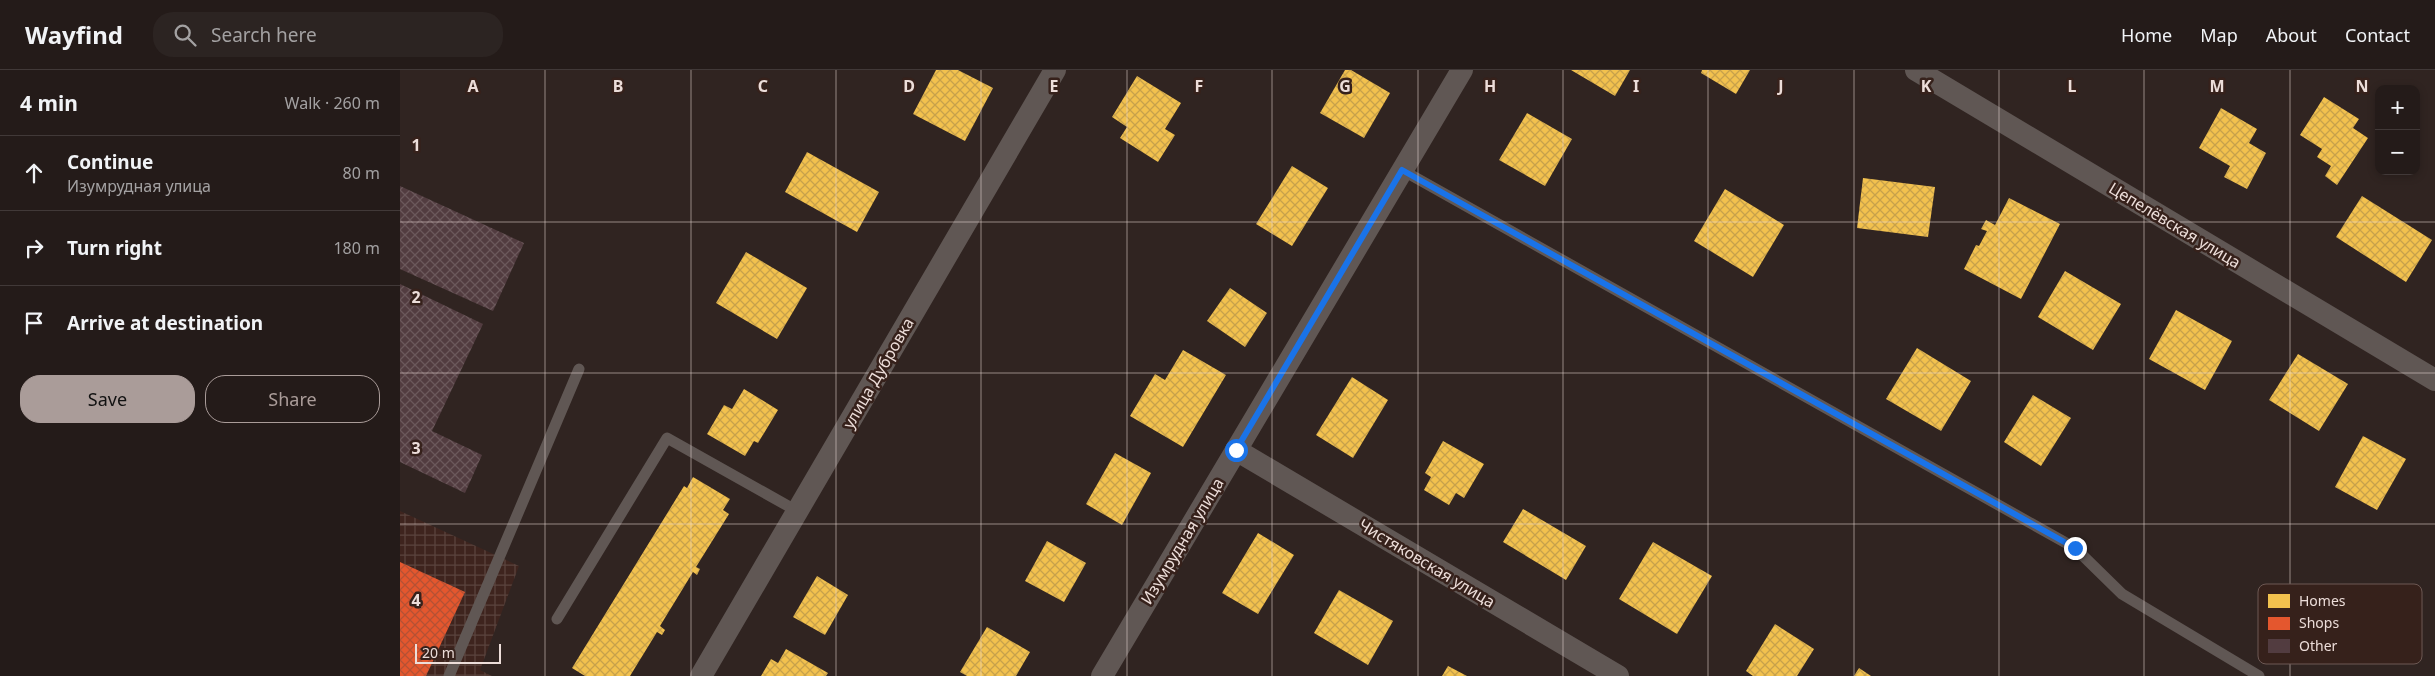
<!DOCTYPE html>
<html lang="en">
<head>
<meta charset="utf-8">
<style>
	:root { --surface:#241b19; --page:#2c2422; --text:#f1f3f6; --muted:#a3a1a2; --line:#413938; --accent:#aa9c99 }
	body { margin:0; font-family:"Noto Sans",sans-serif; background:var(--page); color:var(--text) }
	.controls { position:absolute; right:15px; top:15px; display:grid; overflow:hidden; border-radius:10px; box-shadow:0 2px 8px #0003 }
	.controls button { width:45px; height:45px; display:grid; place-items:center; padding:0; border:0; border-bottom:1px solid var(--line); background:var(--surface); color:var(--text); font:25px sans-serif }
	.scale { position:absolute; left:15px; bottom:12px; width:86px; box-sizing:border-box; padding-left:5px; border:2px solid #ecddd9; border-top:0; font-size:14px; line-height:18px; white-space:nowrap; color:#ecddd9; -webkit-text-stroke:4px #36211b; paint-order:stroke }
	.stop { position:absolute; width:15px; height:15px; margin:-11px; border:4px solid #1a73e8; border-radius:50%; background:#fff }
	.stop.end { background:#1a73e8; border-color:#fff; box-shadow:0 1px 5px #0008 }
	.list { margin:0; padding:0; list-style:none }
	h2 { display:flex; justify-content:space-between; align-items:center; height:65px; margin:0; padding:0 20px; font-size:21px }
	h2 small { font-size:16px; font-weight:400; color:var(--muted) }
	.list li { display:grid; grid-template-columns:32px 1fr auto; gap:15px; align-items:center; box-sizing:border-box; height:75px; padding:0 20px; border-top:1px solid var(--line) }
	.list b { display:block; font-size:19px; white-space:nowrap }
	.list p { margin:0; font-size:16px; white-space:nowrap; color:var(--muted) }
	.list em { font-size:16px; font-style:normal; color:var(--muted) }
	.actions { display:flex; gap:10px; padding:15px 20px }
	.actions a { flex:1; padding:11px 0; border:1px solid var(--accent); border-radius:20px; text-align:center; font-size:18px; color:var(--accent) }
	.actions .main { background:var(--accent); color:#111 }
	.icon { flex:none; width:28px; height:28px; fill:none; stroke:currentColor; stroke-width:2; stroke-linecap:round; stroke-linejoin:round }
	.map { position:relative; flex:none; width:2035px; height:606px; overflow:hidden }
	header { display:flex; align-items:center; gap:30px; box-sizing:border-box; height:70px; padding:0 25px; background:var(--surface); border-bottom:1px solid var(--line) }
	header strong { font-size:24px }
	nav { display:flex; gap:28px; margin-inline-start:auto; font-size:18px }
	.search { width:350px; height:45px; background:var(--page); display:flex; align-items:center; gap:12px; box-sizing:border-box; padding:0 18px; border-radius:20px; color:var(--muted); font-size:19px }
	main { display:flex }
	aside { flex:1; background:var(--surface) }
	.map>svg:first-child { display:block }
</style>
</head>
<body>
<header>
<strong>Wayfind</strong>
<div class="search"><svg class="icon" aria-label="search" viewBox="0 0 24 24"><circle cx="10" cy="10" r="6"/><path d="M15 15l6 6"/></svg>Search here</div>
<nav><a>Home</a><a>Map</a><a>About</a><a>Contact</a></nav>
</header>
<main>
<aside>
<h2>4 min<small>Walk · 260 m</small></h2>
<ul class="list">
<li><svg class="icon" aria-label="ahead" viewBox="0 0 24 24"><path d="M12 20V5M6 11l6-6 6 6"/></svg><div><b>Continue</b><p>Изумрудная улица</p></div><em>80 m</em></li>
<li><svg class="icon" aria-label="right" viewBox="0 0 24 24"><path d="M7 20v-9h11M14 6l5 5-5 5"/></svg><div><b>Turn right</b></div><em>180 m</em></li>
<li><svg class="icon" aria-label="arrive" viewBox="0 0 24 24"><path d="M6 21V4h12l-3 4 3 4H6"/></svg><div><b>Arrive at destination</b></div></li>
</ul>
<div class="actions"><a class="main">Save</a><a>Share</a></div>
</aside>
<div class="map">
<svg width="2035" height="606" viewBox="0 0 2035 606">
	<defs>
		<pattern id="industrial-grid" width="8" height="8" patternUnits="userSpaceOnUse" patternTransform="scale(1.25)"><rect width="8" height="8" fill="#3e241e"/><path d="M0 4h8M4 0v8" fill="none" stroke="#5a433e"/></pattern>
		<pattern id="homes-cross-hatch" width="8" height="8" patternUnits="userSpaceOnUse" patternTransform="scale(1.25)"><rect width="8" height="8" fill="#f2c14e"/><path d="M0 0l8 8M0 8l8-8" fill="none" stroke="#c7a14b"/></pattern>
		<pattern id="shops-cross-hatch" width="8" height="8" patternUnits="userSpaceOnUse" patternTransform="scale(1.25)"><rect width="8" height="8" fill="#e4572e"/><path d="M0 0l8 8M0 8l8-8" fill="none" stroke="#b55134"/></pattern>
		<pattern id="building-cross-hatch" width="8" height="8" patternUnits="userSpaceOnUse" patternTransform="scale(1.25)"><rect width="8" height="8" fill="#523c40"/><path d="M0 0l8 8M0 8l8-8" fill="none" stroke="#6b585b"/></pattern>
	</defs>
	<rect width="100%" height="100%" fill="#302421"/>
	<!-- industrial -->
	<polygon fill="url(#industrial-grid)" points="0,441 119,496 80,600 92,606 0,606"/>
	<!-- homes -->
	<g fill="url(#homes-cross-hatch)">
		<polygon points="536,0 558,0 593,18 565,71 513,44"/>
		<polygon points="945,0 951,0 990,23 964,68 920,43"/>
		<polygon points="1171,0 1230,0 1215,26"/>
		<polygon points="1302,0 1350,0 1336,24 1301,3"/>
		<polygon points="737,6 781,33 765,59 775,65 758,92 720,68 727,57 712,47"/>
		<polygon points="1924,27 1959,49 1953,58 1968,68 1937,115 1925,106 1931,96 1917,87 1922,79 1900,65"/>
		<polygon points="1821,38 1857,59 1849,73 1866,83 1847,119 1824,107 1830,96 1799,78"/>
		<polygon points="1127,43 1172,69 1145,116 1099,90"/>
		<polygon points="407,82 479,122 457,162 385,122"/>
		<polygon points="892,96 928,118 892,176 856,154"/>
		<polygon points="1463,108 1535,117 1528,167 1457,158"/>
		<polygon points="1325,119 1384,155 1353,207 1294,171"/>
		<polygon points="1962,126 2032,170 2006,212 1936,167"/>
		<polygon points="1609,128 1660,154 1621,229 1564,199 1576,175 1579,176 1587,161 1581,159 1586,150 1595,155"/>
		<polygon points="346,182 407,218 377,269 316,233"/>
		<polygon points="1665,201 1721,234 1693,280 1638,247"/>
		<polygon points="830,218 867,243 845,277 807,251"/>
		<polygon points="1776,240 1832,271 1805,320 1749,289"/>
		<polygon points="1517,278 1571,311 1541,361 1486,329"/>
		<polygon points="783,280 826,305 783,377 730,346 755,304 765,310"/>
		<polygon points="1898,284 1948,314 1919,361 1869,330"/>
		<polygon points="952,307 988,330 953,388 916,365"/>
		<polygon points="344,319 378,340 358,373 354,371 345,386 307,364 324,335 332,339"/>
		<polygon points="1633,325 1671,348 1641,396 1604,372"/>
		<polygon points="1963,366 2006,389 1977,440 1935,417"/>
		<polygon points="1043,371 1084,394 1064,428 1056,423 1049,435 1024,420 1031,407 1025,403"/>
		<polygon points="715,383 751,403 722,455 686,434"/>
		<polygon points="293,407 330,429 323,440 329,444 296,497 300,499 297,505 293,502 260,556 265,560 262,565 257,562 230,606 185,606 172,598 284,416 287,418"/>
		<polygon points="1123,439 1186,476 1166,510 1103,472"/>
		<polygon points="858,463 894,485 858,544 822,523"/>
		<polygon points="647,471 686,493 664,532 625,511"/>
		<polygon points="1253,472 1312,506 1277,564 1219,529"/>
		<polygon points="417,506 448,525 425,565 393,547"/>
		<polygon points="939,520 993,551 968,595 914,563"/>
		<polygon points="1375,554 1414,579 1397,606 1353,606 1346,601"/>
		<polygon points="587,557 630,582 616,606 567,606 560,602"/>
		<polygon points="386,579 428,603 426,606 361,606 371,589 378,593"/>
		<polygon points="1048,596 1067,606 1042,606"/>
		<polygon points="1459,598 1471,606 1454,606"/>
	</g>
	<!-- shops -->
	<polygon fill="url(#shops-cross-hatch)" points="0,492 65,522 26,606 0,606"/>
	<!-- building -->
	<g fill="url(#building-cross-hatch)">
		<polygon points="0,116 124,173 93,241 0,199"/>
		<polygon points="0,214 83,254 32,361 82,385 65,423 0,392"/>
	</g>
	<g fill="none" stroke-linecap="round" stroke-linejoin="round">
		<!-- service -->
		<g stroke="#605754" stroke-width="11">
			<polyline points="1002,100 1675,478 1722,524 1859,606"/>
			<polyline points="157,549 267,368 397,441"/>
			<polyline points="49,606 179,299"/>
		</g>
		<!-- minor -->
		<g stroke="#605754" stroke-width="22">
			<polyline points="1516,0 2035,310"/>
			<polyline points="836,380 1218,606"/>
			<polyline points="301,606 655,0"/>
			<polyline points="702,606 1062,0"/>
		</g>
	</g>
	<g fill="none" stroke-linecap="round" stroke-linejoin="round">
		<!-- route -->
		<polyline stroke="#1a73e8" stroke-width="6" points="836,380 1002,100 1675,478"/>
	</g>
	<!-- grid -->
	<path fill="none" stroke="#ecddd9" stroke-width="1" stroke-opacity="0.55" d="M145,0v606M291,0v606M436,0v606M581,0v606M727,0v606M872,0v606M1018,0v606M1163,0v606M1308,0v606M1454,0v606M1599,0v606M1744,0v606M1890,0v606M0,152h2035M0,303h2035M0,454h2035"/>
	<g text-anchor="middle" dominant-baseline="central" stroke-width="5" stroke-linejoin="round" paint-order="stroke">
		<!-- street labels -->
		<g font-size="16" fill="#ecddd9" stroke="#36211b">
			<text transform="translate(1775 155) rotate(31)">Цепелёвская улица</text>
			<text transform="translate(478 303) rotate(-60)">улица Дубровка</text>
			<text transform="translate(782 471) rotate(-59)">Изумрудная улица</text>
			<text transform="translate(1027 493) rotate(31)">Чистяковская улица</text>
		</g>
	</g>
	<!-- legend -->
	<rect x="1858" y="514" width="164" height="80" rx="8" fill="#36211b" stroke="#6d5954" stroke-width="1"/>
	<rect x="1868" y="524" width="22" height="14" fill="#f2c14e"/>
	<rect x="1868" y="547" width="22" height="13" fill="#e4572e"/>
	<rect x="1868" y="569" width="22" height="14" fill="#523c40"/>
	<g font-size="14" fill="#ecddd9">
		<text x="1899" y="536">Homes</text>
		<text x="1899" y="558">Shops</text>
		<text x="1899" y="581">Other</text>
	</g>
	<g font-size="16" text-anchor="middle" font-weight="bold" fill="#ecddd9" stroke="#36211b" stroke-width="5" stroke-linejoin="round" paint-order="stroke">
		<text x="73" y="22">A</text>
		<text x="218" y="22">B</text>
		<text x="363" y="22">C</text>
		<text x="509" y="22">D</text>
		<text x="654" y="22">E</text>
		<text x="799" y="22">F</text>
		<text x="945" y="22">G</text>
		<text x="1090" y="22">H</text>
		<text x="1236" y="22">I</text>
		<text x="1381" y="22">J</text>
		<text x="1526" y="22">K</text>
		<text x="1672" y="22">L</text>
		<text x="1817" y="22">M</text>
		<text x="1962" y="22">N</text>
		<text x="16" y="81">1</text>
		<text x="16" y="233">2</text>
		<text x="16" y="384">3</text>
		<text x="16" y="536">4</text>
	</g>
</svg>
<div class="controls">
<button>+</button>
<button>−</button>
</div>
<div class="scale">20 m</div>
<div class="stop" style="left:836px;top:380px"></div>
<div class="stop end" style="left:1675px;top:478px"></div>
</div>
</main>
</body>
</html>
